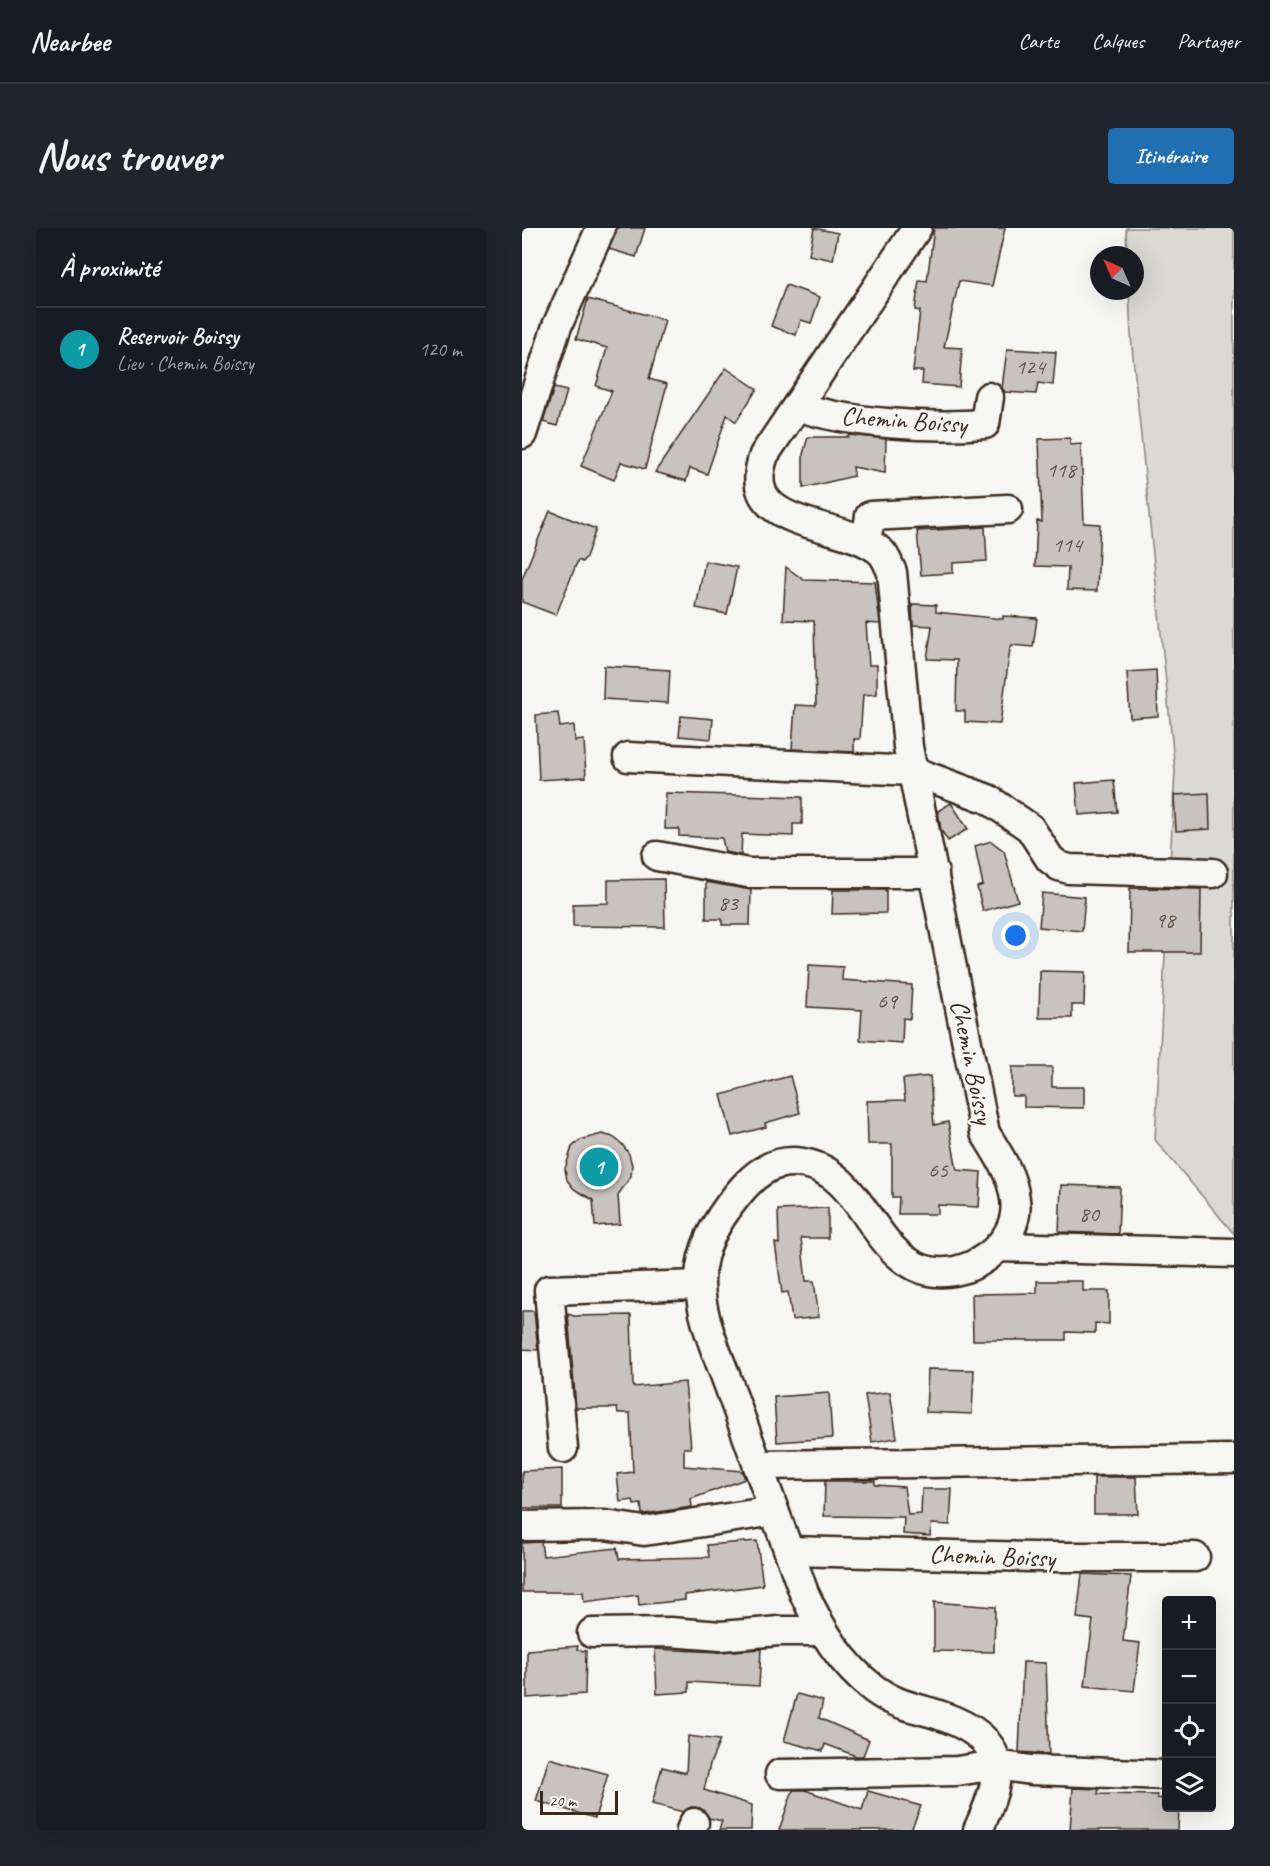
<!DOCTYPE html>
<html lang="fr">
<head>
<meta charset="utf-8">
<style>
	:root { --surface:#171b24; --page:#20242c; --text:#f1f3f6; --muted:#9ea1a6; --line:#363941; --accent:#1f6fb2 }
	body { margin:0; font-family:Caveat,sans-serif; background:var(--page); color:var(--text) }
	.controls { position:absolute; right:18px; bottom:18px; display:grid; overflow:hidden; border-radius:6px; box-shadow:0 6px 24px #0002 }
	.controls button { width:54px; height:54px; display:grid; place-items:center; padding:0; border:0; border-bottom:2px solid var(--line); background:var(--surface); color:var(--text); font:30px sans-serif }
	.compass { position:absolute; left:568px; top:18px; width:54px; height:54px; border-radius:50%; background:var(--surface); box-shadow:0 6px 24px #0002; rotate:315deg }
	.scale { position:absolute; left:18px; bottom:15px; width:78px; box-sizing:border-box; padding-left:6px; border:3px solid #3b2a1e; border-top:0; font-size:16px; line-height:21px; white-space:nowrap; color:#3b2a1e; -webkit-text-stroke:4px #f6f6f2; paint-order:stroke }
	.you { position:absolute; left:494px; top:708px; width:21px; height:21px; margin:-15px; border:4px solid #fff; border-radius:50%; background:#1a73e8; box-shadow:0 0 0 9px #1a73e833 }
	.badge { display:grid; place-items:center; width:39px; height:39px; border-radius:50%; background:var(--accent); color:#fff; font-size:20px; font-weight:700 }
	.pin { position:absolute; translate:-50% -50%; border:3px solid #fff; box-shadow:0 2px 6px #0006 }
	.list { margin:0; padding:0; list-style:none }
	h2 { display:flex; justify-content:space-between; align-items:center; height:78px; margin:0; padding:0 24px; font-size:26px }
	h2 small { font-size:20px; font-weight:400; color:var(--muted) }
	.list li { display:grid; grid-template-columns:39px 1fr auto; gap:18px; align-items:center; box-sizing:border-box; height:84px; padding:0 24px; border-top:2px solid var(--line) }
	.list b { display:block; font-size:22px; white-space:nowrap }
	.list p { margin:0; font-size:20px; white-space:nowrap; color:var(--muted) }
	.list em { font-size:20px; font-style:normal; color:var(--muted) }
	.icon { flex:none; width:33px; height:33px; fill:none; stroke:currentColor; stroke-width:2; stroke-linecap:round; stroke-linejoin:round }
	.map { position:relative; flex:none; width:712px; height:1602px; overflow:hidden; border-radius:6px }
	header { display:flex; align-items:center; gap:36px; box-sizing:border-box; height:84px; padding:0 30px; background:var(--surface); border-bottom:2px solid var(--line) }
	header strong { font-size:28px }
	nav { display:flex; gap:33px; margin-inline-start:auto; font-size:21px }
	.intro { display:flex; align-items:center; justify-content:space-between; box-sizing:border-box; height:144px; padding:0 36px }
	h1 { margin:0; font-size:42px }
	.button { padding:15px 27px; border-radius:6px; background:var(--accent); color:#fff; font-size:21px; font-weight:700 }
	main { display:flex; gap:36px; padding:0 36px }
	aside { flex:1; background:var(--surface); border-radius:6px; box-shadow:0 6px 24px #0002 }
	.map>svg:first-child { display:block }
</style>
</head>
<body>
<header>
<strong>Nearbee</strong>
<nav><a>Carte</a><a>Calques</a><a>Partager</a></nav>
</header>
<div class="intro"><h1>Nous trouver</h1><a class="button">Itinéraire</a></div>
<main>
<aside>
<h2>À proximité<small></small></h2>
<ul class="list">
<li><span class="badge" style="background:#0f9aa8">1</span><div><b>Reservoir Boissy</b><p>Lieu · Chemin Boissy</p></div><em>120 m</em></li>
</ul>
</aside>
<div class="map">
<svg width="712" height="1602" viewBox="0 0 712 1602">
	<rect width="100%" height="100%" fill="#f6f6f2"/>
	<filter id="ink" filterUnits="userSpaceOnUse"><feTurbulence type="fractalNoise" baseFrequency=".0167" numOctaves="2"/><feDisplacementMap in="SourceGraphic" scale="12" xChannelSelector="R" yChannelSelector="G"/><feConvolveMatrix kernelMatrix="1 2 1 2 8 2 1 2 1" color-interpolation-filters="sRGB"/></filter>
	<g filter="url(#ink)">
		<!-- green -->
		<polygon fill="#dad9d3" stroke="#8a8278" stroke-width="1.5" points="604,0 712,0 712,1006 633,912 653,543 609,109 607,63 613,63 613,27 605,27"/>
		<!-- building -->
		<g fill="#c8c3be" stroke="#3b2a1e" stroke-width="1.5">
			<polygon points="95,0 123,0 114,29 87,21"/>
			<polygon points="292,0 316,5 311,32 287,27"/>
			<polygon points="412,0 483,0 470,58 437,53 422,119 440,120 437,159 400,156 401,143 391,143 398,83 393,82 397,52 405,53"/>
			<polygon points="264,57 298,69 289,95 279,92 274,107 249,98"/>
			<polygon points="66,71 143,92 127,151 145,156 123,241 99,234 92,252 59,238 90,163 74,158 85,120 54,111"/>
			<polygon points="485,121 534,124 531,157 516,155 514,166 483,164 480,160"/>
			<polygon points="204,140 235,161 214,194 205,187 185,246 168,240 164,253 133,244"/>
			<polygon points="32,160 45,163 35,198 21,194"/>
			<polygon points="328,207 364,211 363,245 331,239 332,248 281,260 281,226 286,209 327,209"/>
			<polygon points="548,210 548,217 559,216 562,295 578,296 575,363 545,362 546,339 513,338 515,293 520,294 517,211"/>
			<polygon points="28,283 74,301 64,329 60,334 56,332 34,387 0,374 0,351"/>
			<polygon points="463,299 465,333 431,335 431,345 399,347 395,303"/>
			<polygon points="183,333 215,339 205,386 174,380"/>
			<polygon points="264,339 282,352 353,354 358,396 344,395 347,437 355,437 355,466 341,467 338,511 332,511 332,524 270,521 273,477 294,478 292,393 261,392"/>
			<polygon points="390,376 414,377 414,384 481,391 481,388 515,390 511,419 490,417 488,421 478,496 443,494 443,483 434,483 435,432 405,431 410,398 391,397"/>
			<polygon points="82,438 148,442 146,475 81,471"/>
			<polygon points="634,442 636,488 608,490 605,444"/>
			<polygon points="36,485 38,499 52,497 53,513 62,512 64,549 17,552 14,487"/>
			<polygon points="159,488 191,491 189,511 157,508"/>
			<polygon points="592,552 595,584 557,587 554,555"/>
			<polygon points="144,565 280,569 280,596 271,596 271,608 220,606 219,627 203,624 200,610 157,608 157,601 143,601"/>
			<polygon points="687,565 688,601 654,603 652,567"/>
			<polygon points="429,575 446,601 426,613 419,602 416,583"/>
			<polygon points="469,613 482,623 496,673 461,683 455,659 461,657 453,618"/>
			<polygon points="142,651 143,699 51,698 51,676 86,675 86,652"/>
			<polygon points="184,654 229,662 228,697 200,697 200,691 184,691"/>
			<polygon points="608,660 679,661 678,724 607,724"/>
			<polygon points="311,662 364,662 364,685 310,686"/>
			<polygon points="520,665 563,669 560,703 517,699"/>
			<polygon points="287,737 321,739 320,752 390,757 388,791 381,790 380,815 338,812 340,782 285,779"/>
			<polygon points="518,743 563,744 562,777 550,777 550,790 517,790"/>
			<polygon points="490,839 530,839 530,859 562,859 562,880 502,879 502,868 490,868"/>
			<polygon points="268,848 278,885 243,895 244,899 210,908 199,867"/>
			<polygon points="408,848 412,897 426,894 435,942 459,944 457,979 416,977 416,986 376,986 377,969 370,969 370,916 346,916 345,873 383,872 381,851"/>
			<polygon points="80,906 91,909 100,916 107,926 110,937 109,948 96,967 98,996 73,998 71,972 52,961 45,952 43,941 50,919 58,912"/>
			<polygon points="539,957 598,959 596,1006 537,1004"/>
			<polygon points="306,980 306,1010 279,1010 284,1053 292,1053 297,1089 270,1092 266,1064 260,1065 253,1015 257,1016 256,982"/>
			<polygon points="515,1053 561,1053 561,1063 587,1063 587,1096 573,1095 573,1105 544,1104 544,1112 451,1112 450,1066 515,1065"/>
			<polygon points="0,1083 12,1083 16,1122 0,1121"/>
			<polygon points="46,1086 52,1088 109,1087 111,1159 163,1154 169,1220 162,1220 162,1238 220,1243 223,1251 169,1271 170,1279 122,1286 120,1286 119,1276 112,1277 111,1272 98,1274 95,1246 111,1244 108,1185 96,1185 95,1180 54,1180"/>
			<polygon points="406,1141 452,1142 450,1186 404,1184"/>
			<polygon points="368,1164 375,1210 350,1214 343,1167"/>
			<polygon points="307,1165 310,1210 255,1214 252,1169"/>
			<polygon points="40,1241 40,1280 0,1280 0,1243"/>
			<polygon points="572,1249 614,1249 616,1286 572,1286"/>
			<polygon points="303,1253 353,1253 353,1257 382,1259 386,1287 399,1286 400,1261 430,1261 428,1297 409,1296 408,1308 381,1306 382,1289 302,1288"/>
			<polygon points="235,1313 241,1357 163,1367 163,1372 117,1377 116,1367 62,1374 61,1364 0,1364 0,1315 19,1314 21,1328 95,1320 97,1331 187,1329 185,1317"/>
			<polygon points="560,1346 609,1348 601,1413 618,1415 612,1463 563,1458 571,1392 555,1390"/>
			<polygon points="412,1374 473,1379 472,1424 412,1423"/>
			<polygon points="56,1418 55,1422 64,1423 63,1466 5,1470 5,1422"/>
			<polygon points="133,1421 198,1424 239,1421 237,1458 167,1454 167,1464 135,1466"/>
			<polygon points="501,1434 524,1435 527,1526 497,1524"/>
			<polygon points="275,1466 301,1473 297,1490 347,1512 341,1528 334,1528 303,1516 301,1523 262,1513"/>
			<polygon points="166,1508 198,1512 188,1536 182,1562 230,1577 229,1602 197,1602 200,1593 187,1590 178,1580 169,1579 161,1584 130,1576 140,1539 164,1545"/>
			<polygon points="27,1530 86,1546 73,1590 14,1573"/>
			<polygon points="551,1560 577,1561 576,1566 635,1567 635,1570 645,1571 645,1580 657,1580 656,1602 548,1602"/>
			<polygon points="271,1562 283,1562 340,1582 346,1563 399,1578 389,1602 257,1602"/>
		</g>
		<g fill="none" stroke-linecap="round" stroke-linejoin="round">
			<!-- minor casing -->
			<g stroke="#3b2a1e" stroke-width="33">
				<g id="minor">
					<path d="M395,0l-153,227c-28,77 79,63 117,97 5,5 8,14 11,20l16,175 77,386c13,21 27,41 30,66 7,46 -51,85 -93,70 -52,-19 -61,-97 -119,-106 -28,-5 -48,10 -65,31 -21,26 -39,55 -38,90 1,38 21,77 33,113 24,65 47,131 71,196 17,37 37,71 70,96 23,17 42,18 68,27 67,24 63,56 36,114"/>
					<path d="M275,178c52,18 134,22 188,18l4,-27"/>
					<polyline points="0,206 35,98 79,0"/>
					<polyline points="344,314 348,288 486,281"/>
					<polyline points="106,529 391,543 466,571 508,600 528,631 537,638 547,641 691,645"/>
					<polyline points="135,628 226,645 412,645"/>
					<polyline points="476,1019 712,1025"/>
					<polyline points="41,1220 27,1062 177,1057"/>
					<polyline points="236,1237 712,1231"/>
					<polyline points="0,1298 83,1297 122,1303 252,1283"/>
					<polyline points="267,1323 510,1329 673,1329"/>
					<polyline points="70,1405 148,1404 199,1408 257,1403 300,1403"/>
					<polyline points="258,1546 435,1543 474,1537 509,1542 644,1547"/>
					<polyline points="169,1602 172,1595"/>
				</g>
			</g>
			<!-- minor -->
			<use href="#minor" stroke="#f6f6f2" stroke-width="28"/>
		</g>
	</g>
	<g text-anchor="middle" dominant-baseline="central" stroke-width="4.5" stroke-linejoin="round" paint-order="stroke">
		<!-- number labels -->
		<g font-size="22" fill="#5e5046">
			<text x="508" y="139">124</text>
			<text x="539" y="242">118</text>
			<text x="545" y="317">114</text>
			<text x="206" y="675">83</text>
			<text x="643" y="692">98</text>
			<text x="365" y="773">69</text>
			<text x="416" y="942">65</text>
			<text x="567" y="986">80</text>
		</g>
		<!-- street labels -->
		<g font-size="26" fill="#3b2a1e" stroke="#f6f6f2">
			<text transform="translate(382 192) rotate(4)">Chemin Boissy</text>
			<text transform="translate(450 834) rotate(78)">Chemin Boissy</text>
			<text transform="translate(470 1328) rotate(2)">Chemin Boissy</text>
		</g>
	</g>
</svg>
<div class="controls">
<button>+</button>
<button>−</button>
<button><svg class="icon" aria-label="locate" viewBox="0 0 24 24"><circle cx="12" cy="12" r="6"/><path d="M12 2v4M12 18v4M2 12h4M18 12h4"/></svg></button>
<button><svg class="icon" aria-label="layers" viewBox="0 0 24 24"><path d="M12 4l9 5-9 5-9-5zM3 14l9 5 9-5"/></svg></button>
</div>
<svg class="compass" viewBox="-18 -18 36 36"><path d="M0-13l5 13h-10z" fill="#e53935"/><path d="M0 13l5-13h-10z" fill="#9ea1a6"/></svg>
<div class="scale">20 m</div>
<div class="you"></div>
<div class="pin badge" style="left:77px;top:939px;background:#0f9aa8">1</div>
</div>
</main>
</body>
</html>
